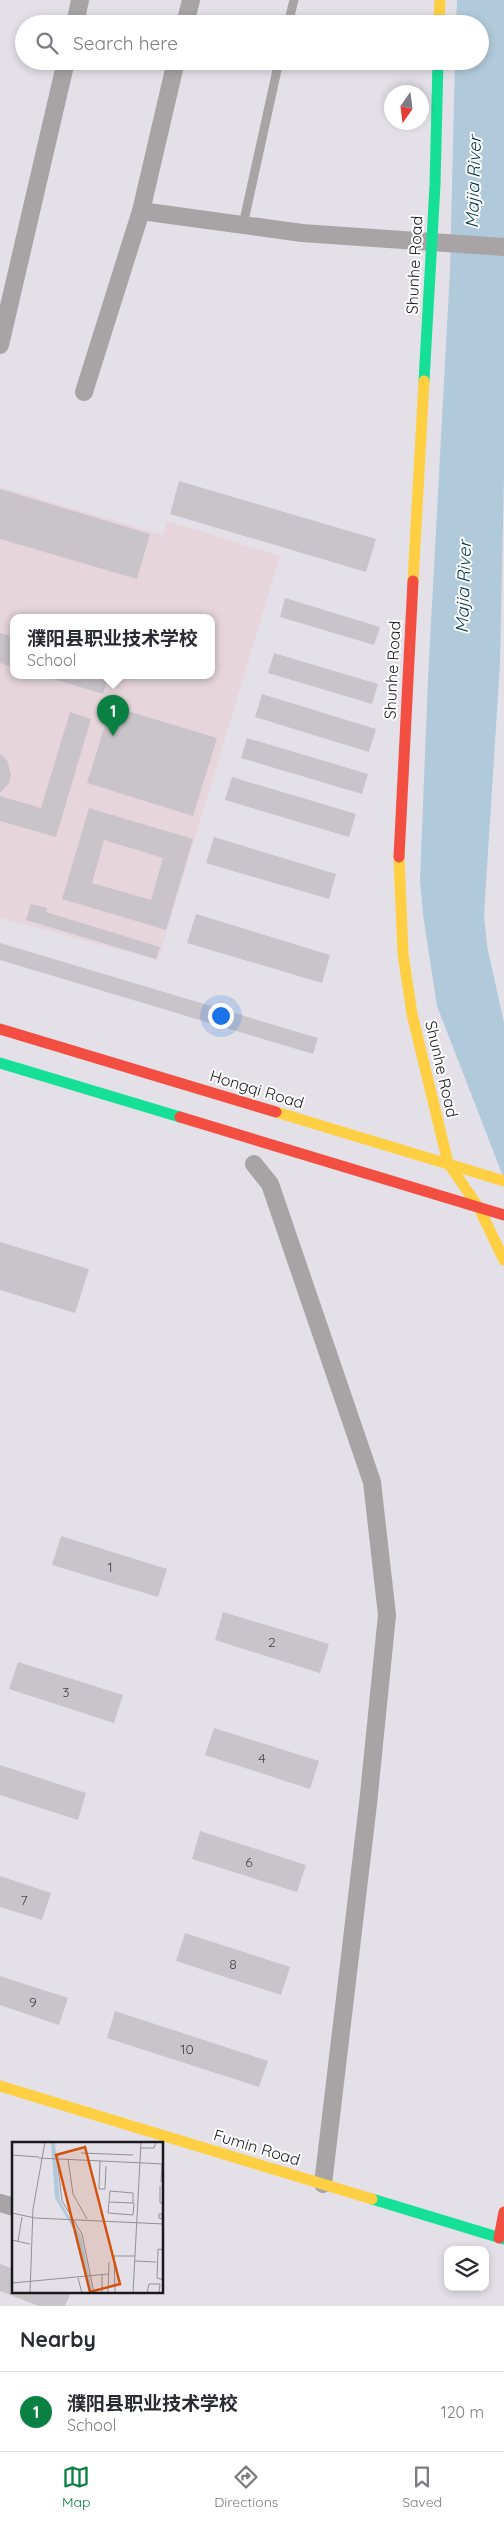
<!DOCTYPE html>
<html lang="en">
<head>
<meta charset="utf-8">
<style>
	:root { --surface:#fff; --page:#f7f7f7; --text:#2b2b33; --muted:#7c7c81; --line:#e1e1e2; --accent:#0b8043 }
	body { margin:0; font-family:Quicksand,"Noto Sans SC",sans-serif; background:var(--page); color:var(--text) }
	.controls { position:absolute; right:15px; bottom:15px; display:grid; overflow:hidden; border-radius:10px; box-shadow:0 2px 8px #0003 }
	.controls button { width:45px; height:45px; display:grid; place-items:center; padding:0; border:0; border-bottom:1px solid var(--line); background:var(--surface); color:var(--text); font:25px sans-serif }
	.compass { position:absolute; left:384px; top:85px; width:45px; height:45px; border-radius:50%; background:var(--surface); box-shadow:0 2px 8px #0003; rotate:194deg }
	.you { position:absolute; left:220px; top:1015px; width:18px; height:18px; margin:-12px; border:4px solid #fff; border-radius:50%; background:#1a73e8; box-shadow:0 0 0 8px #1a73e833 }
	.badge { display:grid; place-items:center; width:32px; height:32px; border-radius:50%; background:var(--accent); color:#fff; font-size:16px; font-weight:700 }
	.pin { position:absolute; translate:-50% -41px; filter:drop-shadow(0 1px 2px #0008) }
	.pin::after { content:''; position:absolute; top:26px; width:18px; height:15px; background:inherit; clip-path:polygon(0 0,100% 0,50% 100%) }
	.popup { position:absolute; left:10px; top:614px; width:205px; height:65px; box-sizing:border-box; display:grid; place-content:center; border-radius:10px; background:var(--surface); filter:drop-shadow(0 1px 4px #0005); font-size:16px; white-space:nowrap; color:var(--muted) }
	.popup b { font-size:19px; color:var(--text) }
	.popup::after { content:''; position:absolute; left:50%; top:100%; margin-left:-10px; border:10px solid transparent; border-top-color:var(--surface) }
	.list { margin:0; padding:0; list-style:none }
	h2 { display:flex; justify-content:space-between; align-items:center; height:65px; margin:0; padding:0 20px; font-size:21px }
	h2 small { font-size:16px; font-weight:400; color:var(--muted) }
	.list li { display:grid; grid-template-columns:32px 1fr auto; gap:15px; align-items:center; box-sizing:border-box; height:80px; padding:0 20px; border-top:1px solid var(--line) }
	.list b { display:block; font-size:19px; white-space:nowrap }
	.list p { margin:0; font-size:16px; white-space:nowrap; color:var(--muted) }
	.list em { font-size:16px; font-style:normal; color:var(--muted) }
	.icon { flex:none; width:28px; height:28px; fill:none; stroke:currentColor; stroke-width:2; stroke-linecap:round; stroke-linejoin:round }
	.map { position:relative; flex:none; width:504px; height:2306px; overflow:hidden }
	.search { position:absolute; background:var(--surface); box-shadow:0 2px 8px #0003; left:15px; right:15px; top:15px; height:55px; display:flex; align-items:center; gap:12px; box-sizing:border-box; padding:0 18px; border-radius:28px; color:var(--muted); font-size:19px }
	.sheet { height:145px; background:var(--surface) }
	nav { display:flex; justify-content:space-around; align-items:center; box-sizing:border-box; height:70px; border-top:1px solid var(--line); background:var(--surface); font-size:14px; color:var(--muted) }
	nav a { display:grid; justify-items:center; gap:2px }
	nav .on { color:var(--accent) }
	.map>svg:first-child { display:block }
</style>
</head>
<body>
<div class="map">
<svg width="504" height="2306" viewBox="0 0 504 2306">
	<rect width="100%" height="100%" fill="#e3e0e8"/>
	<!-- education -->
	<path fill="#e6d6db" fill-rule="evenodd" d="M0,487l163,48 4,-14 113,35 -122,404 -158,-42zM14,617h198v58h-198z"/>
	<!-- water -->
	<polygon fill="#b1cadb" points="457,0 504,0 504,475 500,664 484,915 487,946 504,1023 504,1179 437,1006 423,915 420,880 428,679 450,270 455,61 480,61 480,24 456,24"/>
	<!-- building -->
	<g fill="#c9c4c9" fill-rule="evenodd">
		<polygon points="179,481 376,539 366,572 170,514"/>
		<polygon points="0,489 150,534 137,579 0,539"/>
		<polygon points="285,598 380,627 374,645 280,617"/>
		<polygon points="0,633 14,637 14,667 0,663"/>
		<polygon points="274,653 378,684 372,704 268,673"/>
		<polygon points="41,675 109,675 103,694"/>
		<polygon points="262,694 376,729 369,752 255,717"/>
		<polygon points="111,706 217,738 193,816 87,783"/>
		<polygon points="70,712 91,719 56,837 0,821 0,796 41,808"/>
		<polygon points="247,738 368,774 362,794 241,758"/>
		<polygon points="0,753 7,760 11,775 9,783 0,793"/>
		<polygon points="232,777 356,814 349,837 225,800"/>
		<path d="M89,808l104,31 -27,91 -104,-31zM104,840l59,18 -12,42 -59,-17z"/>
		<polygon points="214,837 336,874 329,899 206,863"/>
		<polygon points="31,904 47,908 46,912 160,947 156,959 26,920"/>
		<polygon points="196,914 330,955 322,983 187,943"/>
		<polygon points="0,943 318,1038 313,1054 0,960"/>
		<polygon points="0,1242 89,1269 75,1313 0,1290"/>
		<polygon points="61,1536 167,1569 158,1597 52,1565"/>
		<polygon points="223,1612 329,1644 320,1673 215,1640"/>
		<polygon points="18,1662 123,1695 114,1723 9,1689"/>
		<polygon points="214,1728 319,1761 310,1789 205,1755"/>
		<polygon points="0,1765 86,1793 78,1820 0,1795"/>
		<polygon points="200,1831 306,1865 297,1892 192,1859"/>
		<polygon points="0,1876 51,1893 42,1920 0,1907"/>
		<polygon points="185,1933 290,1967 281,1995 176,1961"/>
		<polygon points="0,1976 68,1998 59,2025 0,2005"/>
		<polygon points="115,2011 268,2061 259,2087 107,2038"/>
		<polygon points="0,2264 14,2269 14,2292 71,2292 65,2306 39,2306 0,2291"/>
	</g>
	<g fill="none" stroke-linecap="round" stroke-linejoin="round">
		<!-- lane -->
		<g stroke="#a8a4a5" stroke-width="9">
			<polyline points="288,24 294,0"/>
			<polyline points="243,225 279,61"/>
		</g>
		<!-- street -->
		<g stroke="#a8a4a5" stroke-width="18">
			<polyline points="75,24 80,0"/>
			<polyline points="185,24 191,0"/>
			<polyline points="141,211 302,233 504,247"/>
			<polyline points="0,345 66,61"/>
			<polyline points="84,392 141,211 176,61"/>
			<polyline points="254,1164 270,1184 372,1482 387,1615 368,1804 323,2184"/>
			<polyline points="0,2203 14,2207"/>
		</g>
		<!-- fast -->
		<g stroke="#16e098" stroke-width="11">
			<polyline points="424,381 435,185 438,61"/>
			<polyline points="0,1063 180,1117"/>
			<polyline points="372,2199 504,2239"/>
		</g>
		<!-- slow -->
		<g stroke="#ffcf43" stroke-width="11">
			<polyline points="439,24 440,0"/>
			<polyline points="413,581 424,381"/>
			<polyline points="399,857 403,954 412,1014 448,1163 479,1208 504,1260"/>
			<polyline points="276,1112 504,1181"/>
			<polyline points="0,2086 372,2199"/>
		</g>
		<!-- jam -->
		<g stroke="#f24e42" stroke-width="11">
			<polyline points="399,857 413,581"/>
			<polyline points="0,1029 276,1112"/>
			<polyline points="180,1117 504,1215"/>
			<polyline points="499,2238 504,2212"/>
		</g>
	</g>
	<g text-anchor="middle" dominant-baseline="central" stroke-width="4" stroke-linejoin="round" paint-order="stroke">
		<!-- number labels -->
		<g font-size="14" fill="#464348">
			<text x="110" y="1567">1</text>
			<text x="272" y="1642">2</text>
			<text x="66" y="1692">3</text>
			<text x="262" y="1758">4</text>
			<text x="249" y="1862">6</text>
			<text x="24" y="1900">7</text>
			<text x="233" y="1964">8</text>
			<text x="33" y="2002">9</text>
			<text x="187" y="2049">10</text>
		</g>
		<!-- street labels -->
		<g font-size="16" fill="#1a181d" stroke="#fff">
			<text transform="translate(414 265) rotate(-87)">Shunhe Road</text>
			<text transform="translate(392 670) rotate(-87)">Shunhe Road</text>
			<text transform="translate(442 1069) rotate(77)">Shunhe Road</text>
			<text transform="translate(257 1089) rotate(17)">Hongqi Road</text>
			<text transform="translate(257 2147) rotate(17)">Fumin Road</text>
		</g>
		<!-- water labels -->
		<g font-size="18" font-style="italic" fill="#03384f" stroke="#fff">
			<text transform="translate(473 182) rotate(-88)">Majia River</text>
			<text transform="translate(463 587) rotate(-88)">Majia River</text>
		</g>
	</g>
	<!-- overview -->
	<g transform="translate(12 2142)">
		<rect width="151" height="151" fill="#e3e0e8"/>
		<path d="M39,0h4l5,59 21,35 12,57h-4l-12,-58 -22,-37z" fill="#b1cadb"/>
		<path fill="none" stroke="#939097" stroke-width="1" d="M129,6h13l2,-6M69,11l52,2M0,13l27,2M27,16l125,6M45,17l5,42 20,33 12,59M56,17l5,35 14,25M88,19l-1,28h6l1,-23M149,40l1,-18M148,44v17h4M97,60l24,1M121,61v-10l-23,-2 -2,22 25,2 1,-12M0,71l23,5 129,6M147,72h3v5l-3,-1zM0,98l18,4M6,99l4,-24M152,108l-6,-1 -1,29 7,2M123,119l21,1M90,132v19M66,136l4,15M0,141l96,-9M18,151l3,-84 12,-67M96,151l1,-31M103,151l-1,-37h21M121,151l8,-151M135,151l2,-9h11l-1,9"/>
		<path fill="#d3520e" fill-opacity="0.15" stroke="#d3520e" stroke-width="2.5" d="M73,5l35,137 -30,8 -34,-137z"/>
		<rect width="151" height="151" fill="none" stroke="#1a181d" stroke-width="2.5"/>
	</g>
</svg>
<div class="controls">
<button><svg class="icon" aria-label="layers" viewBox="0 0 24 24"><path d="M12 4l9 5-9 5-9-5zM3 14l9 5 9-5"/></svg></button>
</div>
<svg class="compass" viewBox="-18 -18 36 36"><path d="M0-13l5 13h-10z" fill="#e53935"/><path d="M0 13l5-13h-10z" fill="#7c7c81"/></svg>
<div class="you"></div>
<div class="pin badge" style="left:113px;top:736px">1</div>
<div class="popup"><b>濮阳县职业技术学校</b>School</div>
<div class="search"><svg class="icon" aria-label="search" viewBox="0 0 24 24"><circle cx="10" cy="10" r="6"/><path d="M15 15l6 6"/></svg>Search here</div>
</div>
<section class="sheet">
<h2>Nearby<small></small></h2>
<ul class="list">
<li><span class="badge">1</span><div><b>濮阳县职业技术学校</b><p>School</p></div><em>120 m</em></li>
</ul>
</section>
<nav>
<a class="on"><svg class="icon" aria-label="map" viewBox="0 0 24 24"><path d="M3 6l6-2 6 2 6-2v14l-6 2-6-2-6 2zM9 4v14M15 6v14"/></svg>Map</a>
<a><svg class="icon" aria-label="directions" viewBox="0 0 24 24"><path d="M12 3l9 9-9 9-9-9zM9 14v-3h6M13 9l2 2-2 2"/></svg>Directions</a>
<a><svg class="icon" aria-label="saved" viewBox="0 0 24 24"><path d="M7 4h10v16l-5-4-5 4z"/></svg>Saved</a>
</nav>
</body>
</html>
